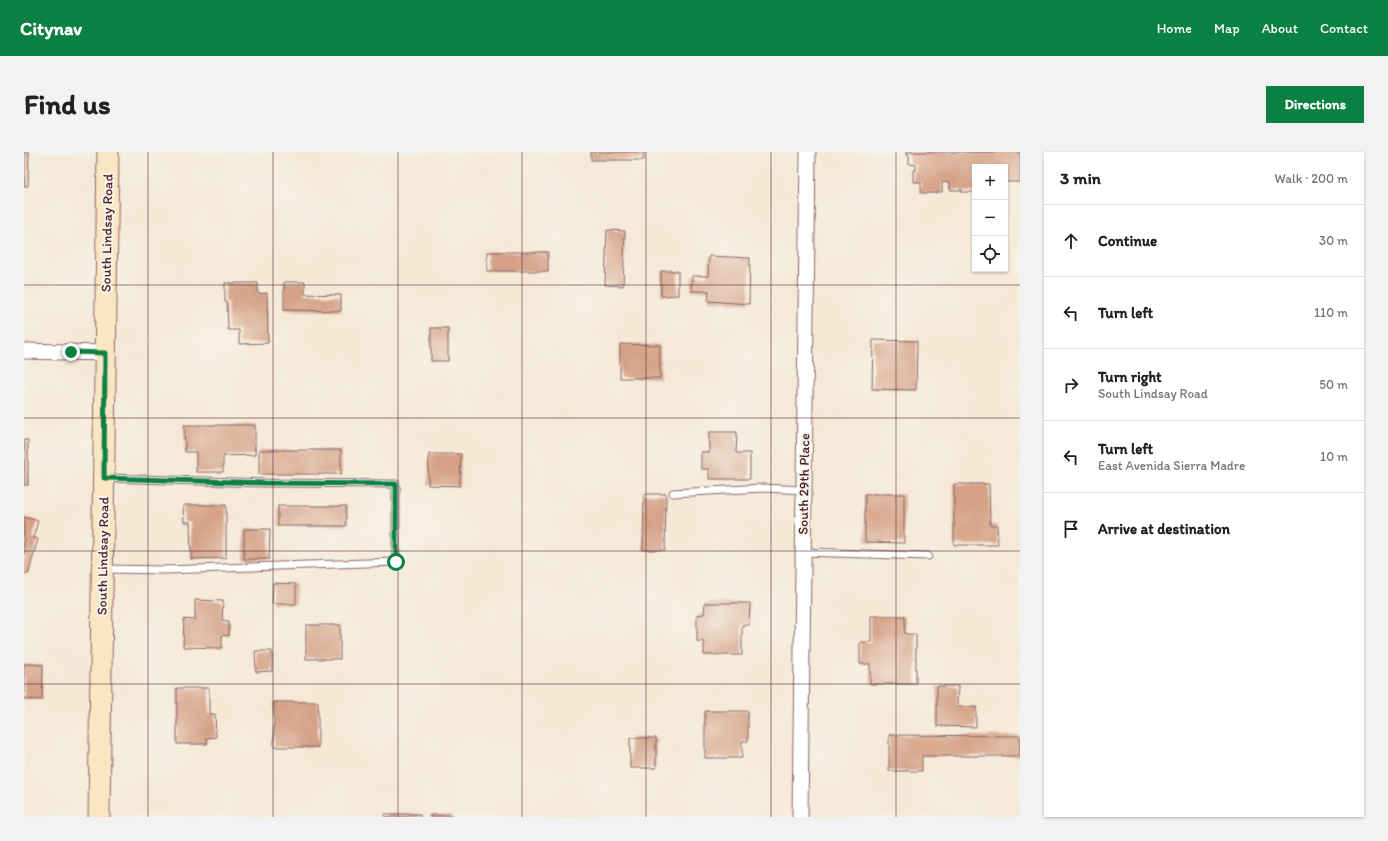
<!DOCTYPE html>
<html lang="en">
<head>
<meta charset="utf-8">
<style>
	:root { --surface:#fff; --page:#f2f2f2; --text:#202124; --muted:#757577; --line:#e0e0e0; --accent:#0b8043 }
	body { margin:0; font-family:Itim,sans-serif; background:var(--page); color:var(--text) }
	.controls { position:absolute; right:12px; top:12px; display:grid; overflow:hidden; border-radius:0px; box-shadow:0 1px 3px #0004 }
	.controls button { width:36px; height:36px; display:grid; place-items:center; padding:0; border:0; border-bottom:1px solid var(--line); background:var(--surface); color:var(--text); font:20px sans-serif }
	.stop { position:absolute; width:12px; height:12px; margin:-9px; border:3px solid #0b8043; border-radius:50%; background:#fff }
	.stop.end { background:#0b8043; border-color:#fff; box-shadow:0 1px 4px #0008 }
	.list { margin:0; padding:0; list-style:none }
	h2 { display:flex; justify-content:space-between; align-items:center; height:52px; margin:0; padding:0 16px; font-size:17px }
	h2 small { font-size:13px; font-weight:400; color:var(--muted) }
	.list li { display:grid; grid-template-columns:26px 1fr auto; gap:12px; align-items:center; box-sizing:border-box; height:72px; padding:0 16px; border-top:1px solid var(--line) }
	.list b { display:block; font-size:15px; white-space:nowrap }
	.list p { margin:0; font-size:13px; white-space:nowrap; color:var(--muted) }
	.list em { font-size:13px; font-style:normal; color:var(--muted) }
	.icon { flex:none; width:22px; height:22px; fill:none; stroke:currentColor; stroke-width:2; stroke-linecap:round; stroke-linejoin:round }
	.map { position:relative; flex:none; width:996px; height:665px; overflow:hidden; border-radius:0px }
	header { display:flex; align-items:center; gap:24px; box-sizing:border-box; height:56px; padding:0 20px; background:var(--accent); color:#fff }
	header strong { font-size:19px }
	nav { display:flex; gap:22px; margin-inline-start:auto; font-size:14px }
	.intro { display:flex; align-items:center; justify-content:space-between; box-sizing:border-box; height:96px; padding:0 24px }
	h1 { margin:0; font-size:28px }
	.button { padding:10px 18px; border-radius:0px; background:var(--accent); color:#fff; font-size:14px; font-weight:700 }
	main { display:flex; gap:24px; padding:0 24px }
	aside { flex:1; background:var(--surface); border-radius:0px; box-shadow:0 1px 3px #0004 }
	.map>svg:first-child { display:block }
</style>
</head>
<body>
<header>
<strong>Citynav</strong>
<nav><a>Home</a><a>Map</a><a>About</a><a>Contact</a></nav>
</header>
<div class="intro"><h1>Find us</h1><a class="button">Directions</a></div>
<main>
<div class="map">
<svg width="996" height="665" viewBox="0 0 996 665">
	<rect width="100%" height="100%" fill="#f7f3e8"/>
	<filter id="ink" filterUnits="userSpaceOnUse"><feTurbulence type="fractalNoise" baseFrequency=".025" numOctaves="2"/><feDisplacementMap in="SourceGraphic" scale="8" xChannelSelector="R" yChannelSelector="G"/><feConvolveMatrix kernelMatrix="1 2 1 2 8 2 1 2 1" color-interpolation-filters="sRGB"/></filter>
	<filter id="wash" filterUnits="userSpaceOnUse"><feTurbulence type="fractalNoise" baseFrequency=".012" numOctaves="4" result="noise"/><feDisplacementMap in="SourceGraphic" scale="16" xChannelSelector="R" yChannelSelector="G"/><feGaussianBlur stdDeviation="0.9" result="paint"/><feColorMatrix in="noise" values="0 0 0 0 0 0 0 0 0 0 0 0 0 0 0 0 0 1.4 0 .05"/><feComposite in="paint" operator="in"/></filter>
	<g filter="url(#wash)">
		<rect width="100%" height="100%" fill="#f5e8d5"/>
		<g id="blocks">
			<!-- building -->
			<g fill="#d5a287">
				<polygon points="0,0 5,0 4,34 0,34"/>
				<rect x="567" y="0" width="53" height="8"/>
				<polygon points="882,0 996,0 996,30 981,30 981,15 951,15 951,40 938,40 938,38 926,38 926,31 918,30 918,40 912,40 912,41 897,41 897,30 889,30 889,18 892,18 892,13 885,12 885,3 882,3"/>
				<polygon points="583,78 601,79 599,134 581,133"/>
				<rect x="463" y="100" width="61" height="19"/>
				<polygon points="685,104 726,106 725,152 684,149 685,139 667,139 668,124 684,124"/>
				<polygon points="637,119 654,119 654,143 637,144"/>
				<polygon points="260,130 281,130 281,142 317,143 317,159 260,158"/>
				<polygon points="201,131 234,131 234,142 243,141 244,191 215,192 215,178 204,178 203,150 201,150"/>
				<rect x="407" y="176" width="17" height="33"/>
				<polygon points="849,188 893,189 892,238 848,237"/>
				<polygon points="596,192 636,193 636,226 596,226"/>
				<polygon points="160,273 231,273 231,303 199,304 199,320 172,320 172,300 161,300"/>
				<polygon points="685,280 713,280 712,301 726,301 726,327 685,327 685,317 677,317 677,300 685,300"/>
				<rect x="0" y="288" width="4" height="45"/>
				<rect x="235" y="298" width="82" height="24"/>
				<polygon points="405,302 437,302 436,334 404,333"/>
				<polygon points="930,332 965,332 966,373 973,373 974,393 930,393"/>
				<polygon points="620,342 642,342 641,398 619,398"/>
				<polygon points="841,342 880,342 880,391 841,390"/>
				<polygon points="159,353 202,353 202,406 167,407 166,370 160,370"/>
				<rect x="254" y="354" width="68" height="20"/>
				<polygon points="0,365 14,369 9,386 14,387 4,422 0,421"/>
				<polygon points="220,377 246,377 245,407 220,407"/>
				<polygon points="249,431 272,432 272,452 248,452"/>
				<polygon points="171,448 199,449 198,468 205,469 205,484 198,483 198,496 159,495 160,467 171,468"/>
				<polygon points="681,451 726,451 725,473 718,473 718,503 680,503 680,490 673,489 673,463 680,462"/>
				<polygon points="847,464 881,464 881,482 892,482 892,532 846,532 846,512 836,512 836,490 847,490"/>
				<rect x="282" y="473" width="34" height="34"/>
				<polygon points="231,499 248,499 248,519 232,520"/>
				<polygon points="0,512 19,513 18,548 0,547"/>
				<polygon points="913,534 934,534 933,555 952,555 952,575 913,574"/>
				<polygon points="153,536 185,536 185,562 191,562 192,585 183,586 183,592 153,592"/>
				<rect x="250" y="550" width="44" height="45"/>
				<polygon points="681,559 724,559 724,589 718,589 718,606 681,606"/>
				<polygon points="865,583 996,584 996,604 898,604 898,619 865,619"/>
				<rect x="606" y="586" width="26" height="30"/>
				<rect x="361" y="662" width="35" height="3"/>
				<rect x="406" y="663" width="22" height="2"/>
			</g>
		</g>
	</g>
	<g filter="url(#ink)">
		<use href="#blocks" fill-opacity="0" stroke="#866566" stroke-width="1"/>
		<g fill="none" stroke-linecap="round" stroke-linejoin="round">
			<!-- service casing -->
			<g stroke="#866566" stroke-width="9">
				<g id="service">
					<polyline points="649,341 739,336 780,338"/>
					<polyline points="779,400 904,404"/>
					<polyline points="81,417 141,418 372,410 372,332 241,331 82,326"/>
				</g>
			</g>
			<!-- minor casing -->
			<g stroke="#866566" stroke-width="17">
				<g id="minor">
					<polyline points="0,199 81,201"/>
					<polyline points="776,665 784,0"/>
				</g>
			</g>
			<!-- secondary casing -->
			<g stroke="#866566" stroke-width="23">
				<polyline id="secondary" points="75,665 84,0"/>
			</g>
			<!-- service -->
			<use href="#service" stroke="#fff" stroke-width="7"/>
			<!-- minor -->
			<use href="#minor" stroke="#fff" stroke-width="15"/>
			<!-- secondary -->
			<use href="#secondary" stroke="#fbe6c4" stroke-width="21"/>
		</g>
	</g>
	<g fill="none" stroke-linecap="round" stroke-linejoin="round" filter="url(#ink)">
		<!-- route -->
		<polyline stroke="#0b8043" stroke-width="5" points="47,200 81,201 80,326 241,331 372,332 372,410"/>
	</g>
	<!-- grid -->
	<path fill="none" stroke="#4a1f2b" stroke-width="1" stroke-opacity="0.55" d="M124,0v665M249,0v665M374,0v665M498,0v665M622,0v665M747,0v665M872,0v665M0,133h996M0,266h996M0,399h996M0,532h996"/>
	<g text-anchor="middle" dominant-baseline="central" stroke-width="4" stroke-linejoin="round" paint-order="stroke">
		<!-- street labels -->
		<g font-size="14" fill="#4a1f2b" stroke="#f7f3e8">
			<text transform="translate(83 81) rotate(-89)">South Lindsay Road</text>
			<text transform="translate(780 332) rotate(-89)">South 29th Place</text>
			<text transform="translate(79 404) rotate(-89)">South Lindsay Road</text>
		</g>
	</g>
</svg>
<div class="controls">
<button>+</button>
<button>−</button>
<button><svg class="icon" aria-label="locate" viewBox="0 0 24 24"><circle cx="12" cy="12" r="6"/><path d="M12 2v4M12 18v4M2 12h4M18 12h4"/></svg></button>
</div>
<div class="stop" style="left:372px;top:410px"></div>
<div class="stop end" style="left:47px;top:200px"></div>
</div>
<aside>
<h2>3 min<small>Walk · 200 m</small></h2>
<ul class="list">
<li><svg class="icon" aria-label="ahead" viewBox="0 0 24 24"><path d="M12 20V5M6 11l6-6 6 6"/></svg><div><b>Continue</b></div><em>30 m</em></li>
<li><svg class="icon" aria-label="left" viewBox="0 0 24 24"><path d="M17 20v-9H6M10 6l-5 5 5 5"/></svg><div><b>Turn left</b></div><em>110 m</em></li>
<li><svg class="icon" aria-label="right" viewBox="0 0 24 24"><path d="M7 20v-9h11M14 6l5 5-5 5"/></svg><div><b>Turn right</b><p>South Lindsay Road</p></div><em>50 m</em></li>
<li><svg class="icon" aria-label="left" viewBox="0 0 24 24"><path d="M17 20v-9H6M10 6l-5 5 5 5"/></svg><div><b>Turn left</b><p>East Avenida Sierra Madre</p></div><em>10 m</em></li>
<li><svg class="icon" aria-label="arrive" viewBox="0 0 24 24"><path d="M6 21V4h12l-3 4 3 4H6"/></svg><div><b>Arrive at destination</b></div></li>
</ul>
</aside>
</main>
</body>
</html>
